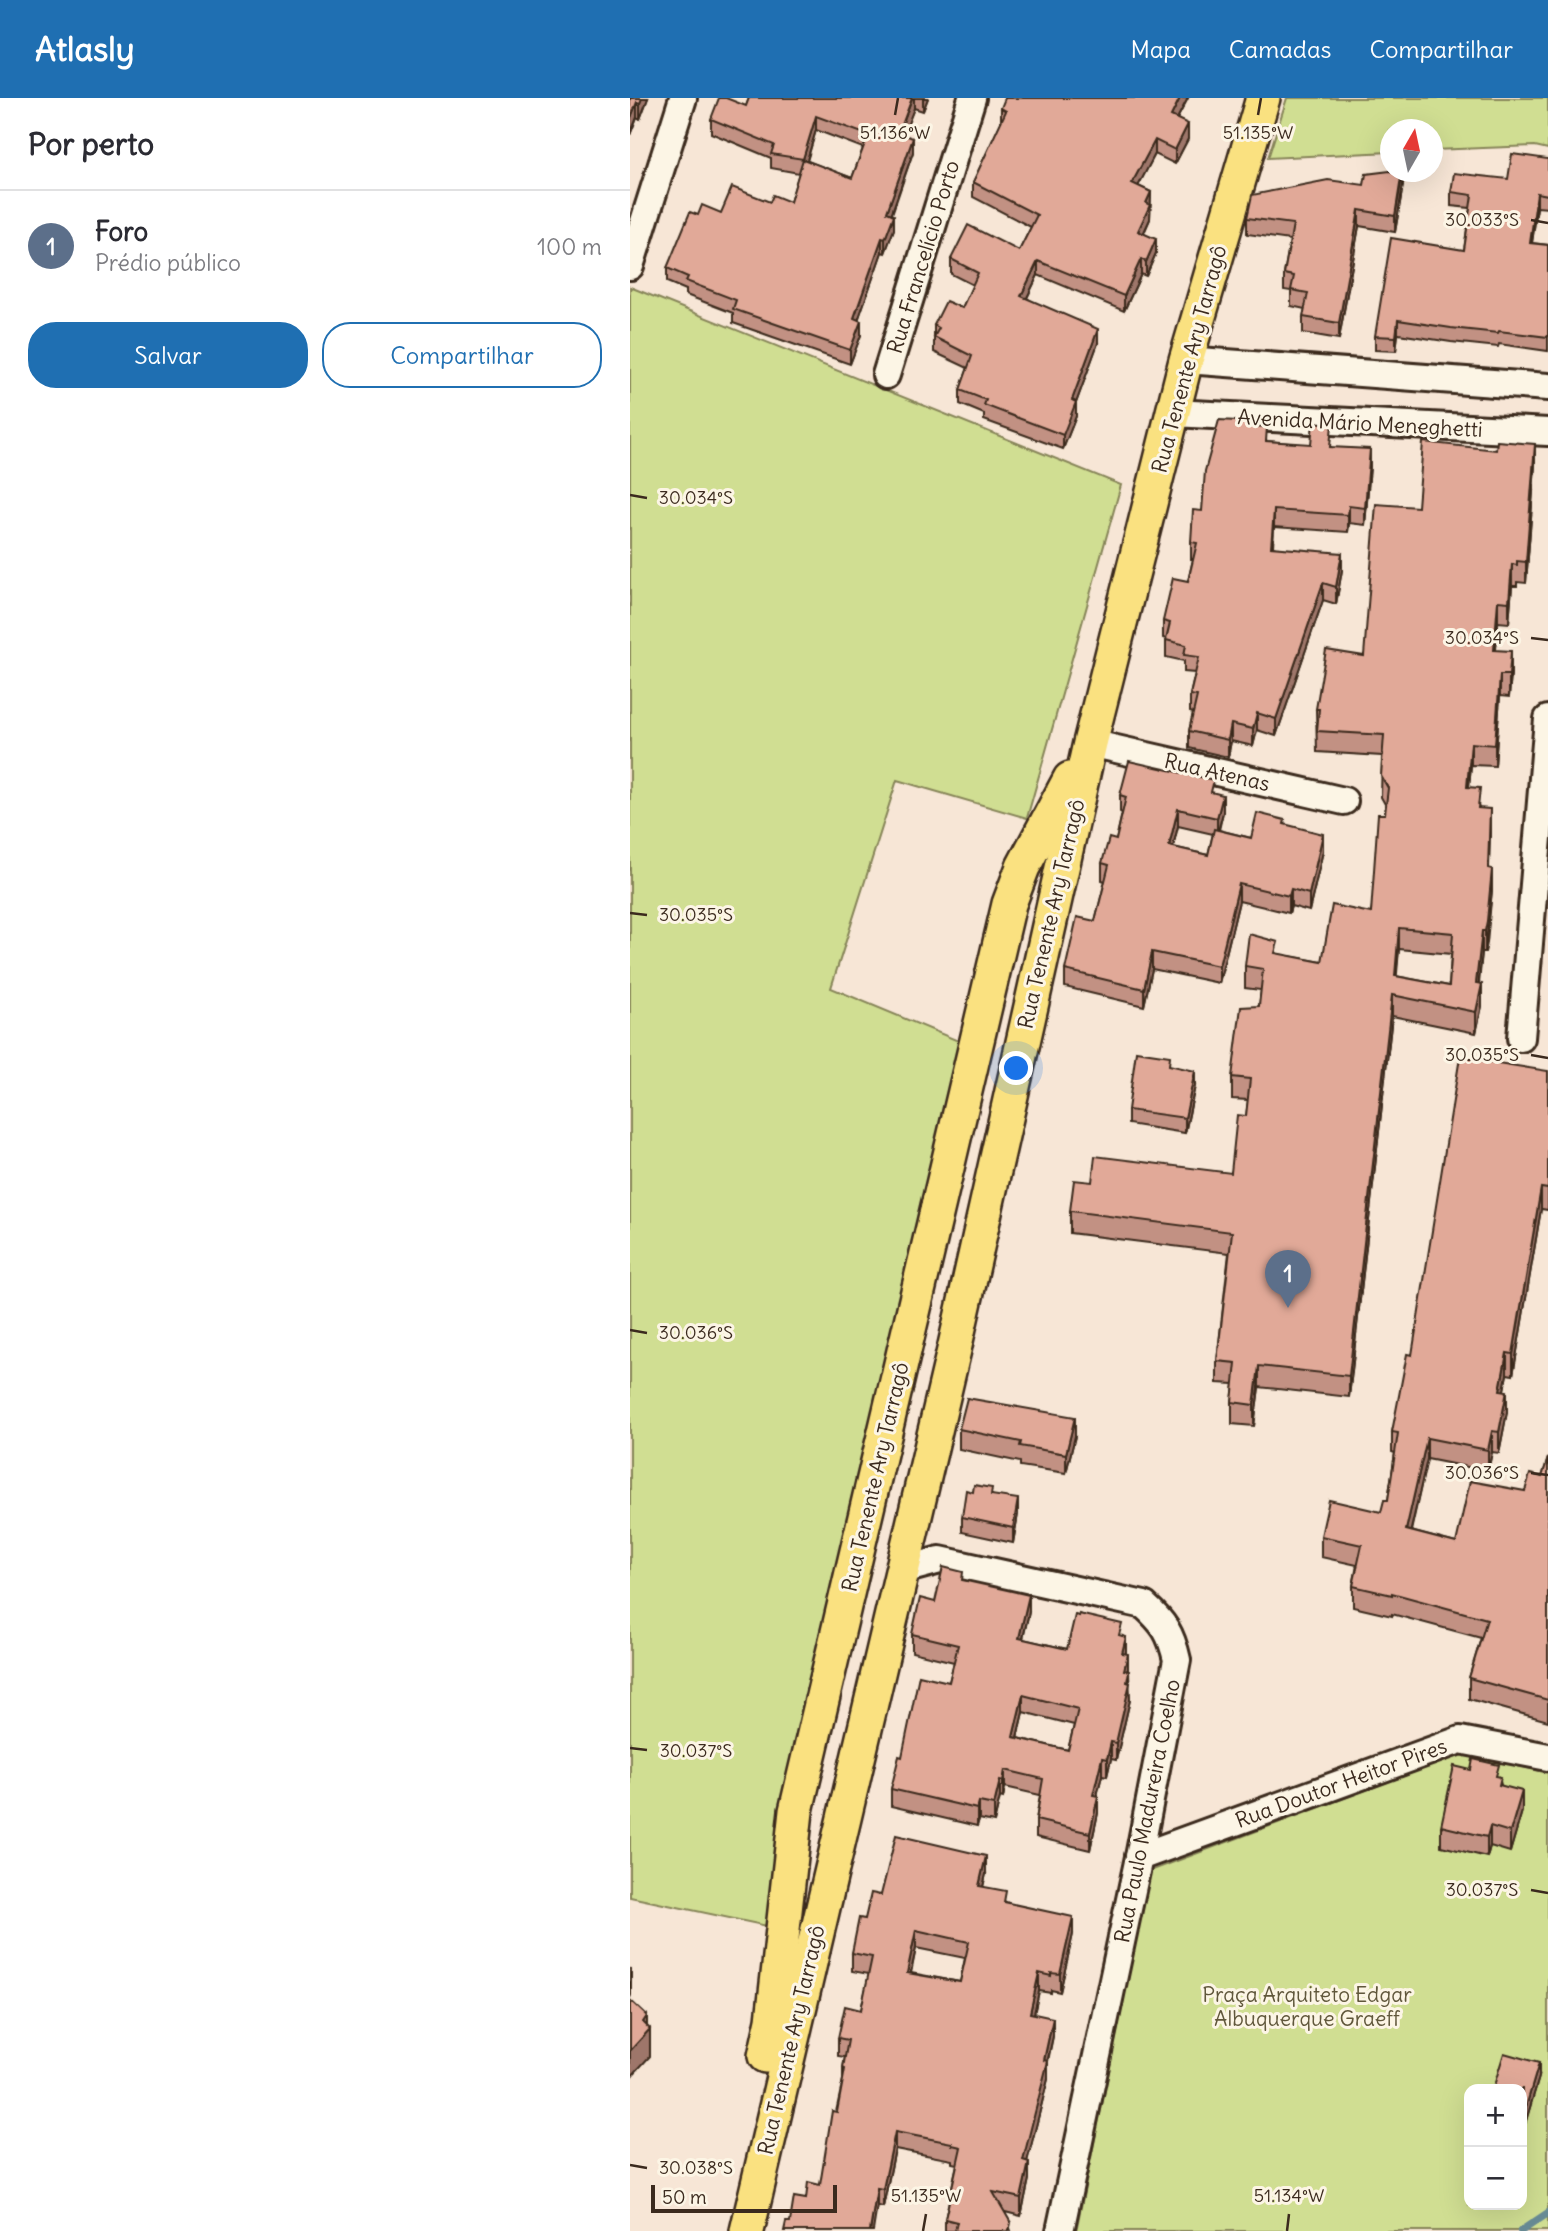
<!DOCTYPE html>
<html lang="pt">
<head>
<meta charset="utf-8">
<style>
	:root { --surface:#fff; --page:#f7f7f7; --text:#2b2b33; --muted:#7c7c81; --line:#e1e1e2; --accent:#1f6fb2 }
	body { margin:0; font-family:Delius,sans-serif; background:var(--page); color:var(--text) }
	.controls { position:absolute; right:21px; bottom:21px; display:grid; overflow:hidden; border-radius:14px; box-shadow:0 7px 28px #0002 }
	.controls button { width:63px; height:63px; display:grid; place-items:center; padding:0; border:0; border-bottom:2px solid var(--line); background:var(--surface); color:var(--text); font:35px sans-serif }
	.compass { position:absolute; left:750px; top:21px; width:63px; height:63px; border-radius:50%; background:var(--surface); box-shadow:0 7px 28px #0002; rotate:9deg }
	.scale { position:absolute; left:21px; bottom:18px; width:186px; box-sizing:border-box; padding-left:7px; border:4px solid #3b2a1e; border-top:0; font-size:19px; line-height:24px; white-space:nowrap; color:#3b2a1e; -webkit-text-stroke:5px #fcf5e5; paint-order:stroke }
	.you { position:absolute; left:387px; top:971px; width:24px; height:24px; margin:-18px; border:5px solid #fff; border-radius:50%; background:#1a73e8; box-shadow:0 0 0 10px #1a73e833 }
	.badge { display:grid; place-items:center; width:46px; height:46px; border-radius:50%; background:var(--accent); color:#fff; font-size:23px; font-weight:700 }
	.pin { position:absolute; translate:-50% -58px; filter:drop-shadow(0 2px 4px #0008) }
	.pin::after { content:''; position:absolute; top:37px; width:24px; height:21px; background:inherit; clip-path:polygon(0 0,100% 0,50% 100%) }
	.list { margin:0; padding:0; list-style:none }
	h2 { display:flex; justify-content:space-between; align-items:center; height:91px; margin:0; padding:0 28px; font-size:30px }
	h2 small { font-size:23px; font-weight:400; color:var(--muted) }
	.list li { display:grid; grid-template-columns:46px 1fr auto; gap:21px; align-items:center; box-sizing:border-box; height:112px; padding:0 28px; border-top:2px solid var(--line) }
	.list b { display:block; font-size:26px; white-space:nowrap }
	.list p { margin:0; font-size:23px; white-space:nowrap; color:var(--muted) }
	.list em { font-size:23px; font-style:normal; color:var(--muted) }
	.actions { display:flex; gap:14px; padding:21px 28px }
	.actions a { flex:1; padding:16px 0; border:2px solid var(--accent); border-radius:28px; text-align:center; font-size:24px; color:var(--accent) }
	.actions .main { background:var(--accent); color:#fff }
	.map { position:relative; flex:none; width:918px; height:2133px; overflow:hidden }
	header { display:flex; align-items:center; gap:42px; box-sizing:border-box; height:98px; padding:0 35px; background:var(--accent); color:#fff }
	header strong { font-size:33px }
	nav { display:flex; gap:38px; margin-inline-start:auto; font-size:24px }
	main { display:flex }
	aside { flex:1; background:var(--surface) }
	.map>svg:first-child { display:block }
</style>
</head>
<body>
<header>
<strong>Atlasly</strong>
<nav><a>Mapa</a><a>Camadas</a><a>Compartilhar</a></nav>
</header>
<main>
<aside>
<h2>Por perto<small></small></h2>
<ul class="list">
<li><span class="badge" style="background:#5c6f8a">1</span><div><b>Foro</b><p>Prédio público</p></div><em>100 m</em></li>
</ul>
<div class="actions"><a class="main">Salvar</a><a>Compartilhar</a></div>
</aside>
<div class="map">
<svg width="918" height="2133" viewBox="0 0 918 2133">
	<rect width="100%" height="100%" fill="#f7e6d6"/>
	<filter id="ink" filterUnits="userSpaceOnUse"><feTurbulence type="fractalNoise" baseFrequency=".0143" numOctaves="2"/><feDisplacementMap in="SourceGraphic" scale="14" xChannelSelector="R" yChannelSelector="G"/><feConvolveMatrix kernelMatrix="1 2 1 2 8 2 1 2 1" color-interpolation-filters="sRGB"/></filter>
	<g filter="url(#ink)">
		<!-- green -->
		<g fill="#d0de92" stroke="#868458" stroke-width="2" fill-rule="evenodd">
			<polygon points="657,0 918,0 918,51 905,48 803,52 802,32 760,32 760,54 638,60"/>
			<polygon points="0,189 491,387 397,720 267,682 201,890 355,954 147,1830 0,1799"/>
			<path d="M835,1655l83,20v458h-472l74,-360zM839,1991h53v116h-53z"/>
		</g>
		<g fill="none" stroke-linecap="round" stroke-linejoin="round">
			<!-- stream -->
			<polyline stroke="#678b95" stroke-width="8" points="891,2133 918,2115"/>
			<!-- minor casing -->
			<g stroke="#3b2a1e" stroke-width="32">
				<g id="minor">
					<polyline points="0,168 53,0"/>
					<polyline points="556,262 918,289"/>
					<polyline points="256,277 342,0"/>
					<polyline points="543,315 918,334"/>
					<polyline points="460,645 714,703"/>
					<polyline points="891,940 918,621"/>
					<path d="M273,1472l37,-10 204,45c20,18 27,28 33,55l-38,197 -79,374"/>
					<polyline points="509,1759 830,1642 918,1659"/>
				</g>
			</g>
			<!-- major casing -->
			<g stroke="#3b2a1e" stroke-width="38">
				<g id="major">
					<polyline points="135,1958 143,1922 166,1713 379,806 393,769 440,681"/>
					<polyline points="117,2133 324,1252 460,645 556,262 633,0"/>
				</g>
			</g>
			<!-- minor -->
			<use href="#minor" stroke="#fcf5e5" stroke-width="26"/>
			<!-- major -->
			<use href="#major" stroke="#fae180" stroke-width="33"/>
		</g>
		<!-- wall -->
		<g fill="#c29183" stroke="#3b2a1e" stroke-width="2" fill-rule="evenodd">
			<polygon points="0,0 18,0 10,21 7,19 0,37"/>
			<path d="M119,0h179l-5,13 -9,-3 -11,26 10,18 -21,62 2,15 -9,24 -3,-1 -24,68 3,15 -11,29 -117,-41v-10l-47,-18v-5l-19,-8v-14l31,-53 23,-2 49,-11h20l9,-29 -28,-5v-10l-60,-25v-14l35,-13zM186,32l47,18 -11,30 -45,-17z"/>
			<polygon points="558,0 547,21 558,41 545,66 525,56 508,88 521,94 520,121 514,135 526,155 516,178 511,176 494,213 408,177 397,200 468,245 446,305 446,318 433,351 354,322 354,316 330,306 330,292 338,270 304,254 304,227 332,210 343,187 321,176 321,161 389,153 401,129 343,99 343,84 371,25 371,10"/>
			<polygon points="918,61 918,110 907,109 902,145 918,147 918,253 869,246 868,249 821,244 768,236 766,253 745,252 745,238 834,152 840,110 821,108 821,94 878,81"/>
			<polygon points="734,87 773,87 765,134 729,128 709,241 673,235 673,219 675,211 661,208 661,193 654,192 654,176 660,142 617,136 617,120"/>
			<polygon points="624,328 637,343 701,349 740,368 735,427 719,425 718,434 644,429 643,449 712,472 706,506 693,502 646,638 627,632 623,648 601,643 598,659 559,650 559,633 563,615 560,614 560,597 565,575 554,574 554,563 536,559 536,541 533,540 533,523 558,483 563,461 561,461 561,444 572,413"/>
			<path d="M905,367l-9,118 -9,-1v4h-5l-3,37 -11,-1 -2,28 15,23 -2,24 -9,-1 -5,70 -24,-1 -2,22 21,44 -1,37 3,22 -5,53 -2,9h-3l-3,32 3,22 -6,27 -84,-17 -43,381 -90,-10 -5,39 -22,-2v-22l2,-18 -17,-1v-22l12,-108 -159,-20v-22l22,-29 139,-9 15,-57 2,-16 -16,-1v-22l27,-71 2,-16 -16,-2v-22l33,-12 44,8 49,-49 15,-107 -5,-9 1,-41 -65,-4 -1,-43 48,-53 54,-149zM769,851l52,5 -2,32 -53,-10z"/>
			<path d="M584,695l9,19 -4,18 32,8 34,-14 38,27 -14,60 -18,-5 -2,7 -50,-12 -20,82 -67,-14 -8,37 -79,-19v-17l30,-49 10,-40 -3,-1v-17l14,-23 6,-27 -2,-1v-17zM548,728l35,8 -5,21 -35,-8z"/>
			<polygon points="918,973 918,1112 911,1111 883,1277 877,1276 874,1292 877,1314 869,1355 862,1354 858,1373 797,1361 781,1433 826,1445 912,1379 918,1360 918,1623 839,1601 839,1580 851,1540 762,1516 762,1518 723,1509 723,1488 727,1467 691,1459 691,1438 751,1414 758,1402 765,1355 762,1354 762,1334 782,1257"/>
			<polygon points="565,988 555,1035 498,1026 498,1012"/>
			<polygon points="329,1331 445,1338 436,1375 390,1368 390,1364 329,1351"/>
			<polygon points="362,1397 388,1416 383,1445 332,1434 332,1419"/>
			<path d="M333,1482l66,32 -6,27 44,10 55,-13 4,18 4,46 -14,60 -5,-1 -4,17 -5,-1 -5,21 1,17 -8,37 -54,-13v-17l4,-25 -35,-8 -2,11 -3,-1 -6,25 -15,-3 -2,7 -86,-20v-17l11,-32 47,-75 5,-20 -42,-10v-18zM393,1614l51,13 -6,25 -51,-12z"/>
			<polygon points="869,1679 871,1687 892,1713 880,1754 860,1748 857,1759 811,1748 811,1728"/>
			<path d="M356,1776l-3,13 23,15 67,32 -13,58 -9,-2v3l-12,-2 -5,23 19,22 -5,25v18l-21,82 2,18 -8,37 -16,-4 6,19h-66v-12l12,-55 -5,-1v-3l-57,-11 -12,58 -6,-1 -87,16 16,-23 14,-14 23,-105v-12l2,-11 -7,-1v-18l23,-28 8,-36 -17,-3v-18l13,-34 16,-24zM286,1850l49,10 -5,24 -49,-9z"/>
			<polygon points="909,1979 895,2026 892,2025 892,1991"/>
		</g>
		<!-- shaded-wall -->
		<g fill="#9e766a" stroke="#3b2a1e" stroke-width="2">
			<polygon points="12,0 18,0 10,21 10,5"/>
			<polygon points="282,0 284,0 284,10 269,49 269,35"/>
			<polygon points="293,0 298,0 293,13"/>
			<polygon points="550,0 558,0 541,32 541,18"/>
			<polygon points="7,4 7,19 0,37 0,22"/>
			<polygon points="186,18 186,32 173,75 173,61"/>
			<polygon points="558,26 558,41 545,66 545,52"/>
			<polygon points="283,40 283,54 257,128 257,114"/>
			<polygon points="525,42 525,56 502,100 502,85"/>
			<polygon points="773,74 773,87 765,134 765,118"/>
			<polygon points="521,94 520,121 508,147 508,133 516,105"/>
			<polygon points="907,95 907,109 900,158 900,145"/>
			<polygon points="729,112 729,128 709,241 709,225"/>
			<polygon points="264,117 264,131 255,155 255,141"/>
			<polygon points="252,140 252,154 224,234 224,220"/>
			<polygon points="526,141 526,155 516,178 516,164"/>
			<polygon points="511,161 511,176 494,213 494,198"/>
			<polygon points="408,163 408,177 391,212 391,198"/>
			<polygon points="768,222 768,236 766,253 766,239"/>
			<polygon points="231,223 231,237 220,266 220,252"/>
			<polygon points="468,231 468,245 446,305 446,318 433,351 433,337 442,302"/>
			<polygon points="905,346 905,367 896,485 896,464"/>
			<polygon points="740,351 740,368 735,427 735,410"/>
			<polygon points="719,408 719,425 718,434 718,417"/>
			<polygon points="644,412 644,429 641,466 641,449"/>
			<polygon points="712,455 712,472 706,506 706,489"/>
			<polygon points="882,466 882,488 879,525 879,504"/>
			<polygon points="693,485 693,502 646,638 646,621"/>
			<polygon points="868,503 868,524 864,573 864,552"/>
			<polygon points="881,553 881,575 879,599 879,577"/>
			<polygon points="870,577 870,598 865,668 865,647"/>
			<polygon points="627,615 627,632 623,648 623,631"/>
			<polygon points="601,626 601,643 598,659 598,642"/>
			<polygon points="841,645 841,667 837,710 837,689"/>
			<polygon points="593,697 593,714 587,737 587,720"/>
			<polygon points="548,711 548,728 539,765 539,748"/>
			<polygon points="860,711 860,733 858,792 858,770"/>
			<polygon points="693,736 693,753 679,813 679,796"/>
			<polygon points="862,771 862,792 855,854 855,833"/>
			<polygon points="609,786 609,803 589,885 589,868"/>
			<polygon points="661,791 661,808 659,815 659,798"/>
			<polygon points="769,830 769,851 765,899 765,878"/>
			<polygon points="852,833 852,854 846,907 846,885"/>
			<polygon points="522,854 522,871 514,908 514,891"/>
			<polygon points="852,886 852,908 846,935 846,914"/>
			<polygon points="762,897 762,918 719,1299 719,1278"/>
			<polygon points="565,973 565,988 555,1035 555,1020"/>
			<polygon points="911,1090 911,1111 883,1277 883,1256"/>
			<polygon points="877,1255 877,1276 870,1313 870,1292"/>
			<polygon points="629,1268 629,1289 624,1328 624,1307"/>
			<polygon points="877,1293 877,1314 869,1355 869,1334"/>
			<polygon points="445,1319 445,1338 436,1375 436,1356"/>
			<polygon points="862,1333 862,1354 858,1373 858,1352"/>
			<polygon points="797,1340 797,1361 776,1453 776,1432"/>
			<polygon points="388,1401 388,1416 383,1445 383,1430"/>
			<polygon points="399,1497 399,1514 389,1557 389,1540"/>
			<polygon points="496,1539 496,1557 492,1555"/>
			<polygon points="498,1556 498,1573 494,1572"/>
			<polygon points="499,1573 500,1602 486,1662 486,1645"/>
			<polygon points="393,1597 393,1614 383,1656 383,1639"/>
			<polygon points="481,1644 481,1661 477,1678 477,1661"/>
			<polygon points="472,1660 472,1677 463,1714 463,1697"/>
			<polygon points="375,1672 375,1689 373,1700 373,1683"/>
			<polygon points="370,1682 370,1699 364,1724 364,1707"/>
			<polygon points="892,1693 892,1713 880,1754 880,1734"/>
			<polygon points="468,1698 468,1715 460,1752 460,1735"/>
			<polygon points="349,1704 349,1721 347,1728 347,1711"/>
			<polygon points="860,1728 860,1748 857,1759 857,1739"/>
			<polygon points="356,1758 356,1776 349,1805 349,1788"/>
			<polygon points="443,1819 443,1836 430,1894 430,1876"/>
			<polygon points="286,1832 286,1850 277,1892 277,1875"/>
			<polygon points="1,1870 1,1897 0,1900 0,1873"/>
			<polygon points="409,1875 409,1893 400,1933 400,1915"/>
			<polygon points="17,1918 17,1934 20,1931 20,1958 0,1980 0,1953 13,1924"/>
			<polygon points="423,1920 423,1938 417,1965 418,1963 418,1981 393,2080 393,2062"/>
			<polygon points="909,1965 909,1979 895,2026 895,2012"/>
			<polygon points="265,2034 265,2051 253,2109 253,2091"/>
			<polygon points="399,2064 399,2081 391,2118 391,2100"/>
			<polygon points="247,2090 247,2108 243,2133 240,2133"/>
		</g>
		<!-- building -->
		<g fill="#e1a998" stroke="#3b2a1e" stroke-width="2" fill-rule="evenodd">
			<polygon points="0,0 12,0 10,5 7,4 0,22"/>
			<polygon points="89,0 96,0 116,8 119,0 282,0 269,35 283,40 257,114 264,117 255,141 252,140 224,220 231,223 220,252 103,211 106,202 56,183 58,179 37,170 60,114 68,117 72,107 91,115 102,89 140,104 143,97 160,104 173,61 222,80 238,37 186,18 173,61 141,56 144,47 81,21"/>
			<polygon points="375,0 550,0 541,18 558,26 545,52 525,42 502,85 521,94 516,105 520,107 508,133 526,141 516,164 511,161 494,198 408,163 391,198 468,231 442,302 446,304 433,337 354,307 356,302 330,292 342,258 304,239 309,230 304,227 316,203 332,210 348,175 321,161 338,127 389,153 407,117 343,84 376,13 371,10"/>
			<polygon points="882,56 918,61 918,97 907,95 900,145 918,147 918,239 869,233 868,235 821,230 768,222 766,239 745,238 761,140 834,152 842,97 821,94 824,75 878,81"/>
			<polygon points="760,73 772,74 765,118 729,112 709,225 673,219 678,195 661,192 664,178 654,176 663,126 617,120 622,97 698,82 734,87 736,76"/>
			<polygon points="589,322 625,324 624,328 637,329 636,343 681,346 683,324 702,326 700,349 740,351 735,410 719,408 718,417 644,412 641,449 712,455 706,489 693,485 646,621 627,615 623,631 601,626 598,642 559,633 567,598 560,597 569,559 554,557 556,547 536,542 540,525 533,523 543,480 558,483 567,445 561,444 563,412 572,413 575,373"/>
			<path d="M867,343l38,3 -9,118 -9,-1v4l-5,-1 -3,38 -11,-1 -4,49 17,1 -2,24h-9l-5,70 -24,-2 -4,44 13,1 -2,20 12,1 -2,59 4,1 -5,52 -2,10h-3l-6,52 6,1 -6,28 -84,-17 -43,381 -90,-10 -5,39 -22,-3 4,-39 -19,-2 15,-129 -162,-21 4,-31 18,2 3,-26 136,17 6,-58 9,1 4,-37 -18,-2 9,-70 18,-1 4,-37 -18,-3 4,-32 29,8 -3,11 47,9 10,-57 39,8 7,-99h7l3,-26 -7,-12 3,-41 -67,-4 2,-22h-3l10,-59 38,6 12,-152 42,3 5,-65 73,8zM769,830l54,5 -4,53 -54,-10z"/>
			<polygon points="499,663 584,682 581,694 593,697 587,720 548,711 539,748 578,757 584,731 621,740 627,715 655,722 654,726 693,736 679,796 661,791 659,798 609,786 589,868 522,854 514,891 435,872 447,819 465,823 479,767 472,765 479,740 486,742 496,699 490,697"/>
			<polygon points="506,953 540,958 539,967 565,973 555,1020 498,1012"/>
			<polygon points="830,959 918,973 918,1091 911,1090 883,1256 877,1255 870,1292 877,1293 869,1334 862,1333 858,1352 797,1340 776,1432 826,1445 840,1383 895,1393 900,1376 912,1379 918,1360 918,1602 839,1580 857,1521 762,1495 762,1497 723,1488 732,1447 691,1438 699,1402 751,1414 754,1402 758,1402 768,1335 762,1334 777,1256 782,1257"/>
			<polygon points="337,1300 445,1319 436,1356 390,1348 391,1344 329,1331"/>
			<polygon points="344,1387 362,1390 361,1397 388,1401 383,1430 332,1419 336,1392 343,1394"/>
			<path d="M313,1469l20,5 -1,8 67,15 -10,43 48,11 8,-34 4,1v-2l43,10 -3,11 7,2 -4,16 6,1 -4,16 5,1 -2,11 3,1 -14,60 -5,-1 -4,17 -5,-1 -9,37 5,1 -8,37 -54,-13 7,-41 -38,-9 -2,11 -3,-1 -6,25 -15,-3 -2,7 -86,-20 8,-33 3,1 17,-82 30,7 9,-37 -46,-11 8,-36 15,4zM393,1597l55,14 -10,41 -55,-13z"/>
			<polygon points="843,1661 869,1667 866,1678 871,1679 869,1687 892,1693 880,1734 860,1728 857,1739 811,1728 824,1668 841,1672"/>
			<path d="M266,1737l90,21 -7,30 27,5 -2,11 69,15 -13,57 -9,-1v3l-12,-3 -9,40 23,5 -9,42 4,1 -25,99 6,2 -8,36 -28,-6 18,31 -2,8h-54l2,-9 -12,-3 16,-72 -9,-2v-2l-57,-11 -12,57 -6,-1 -7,43h-86l2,-9h4l4,-25 12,2 2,-17 12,3 12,-74 5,1 8,-43 -2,-1 5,-28 -10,-2 7,-32 16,4 11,-53 -20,-4 7,-35 6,1 6,-26 10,2zM286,1832l53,12 -9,40 -53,-9z"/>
			<polygon points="0,1902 17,1918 13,1924 20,1931 0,1953"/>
			<polygon points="874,1955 909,1965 895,2012 892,2011 892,1991 863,1991"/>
		</g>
	</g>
	<!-- ticks -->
	<path fill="none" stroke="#3b2a1e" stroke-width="2.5" d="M265,17l3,-17M628,17l3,-17M901,122l17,3M0,397l17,3M901,540l17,2M0,815l17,2M901,957l17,3M0,1232l17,3M901,1375l17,2M0,1650l17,2M901,1792l17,3M0,2067l17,3M293,2133l3,-17M657,2133l2,-17"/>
	<g text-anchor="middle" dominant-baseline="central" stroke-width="6" stroke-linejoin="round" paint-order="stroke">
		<!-- street labels -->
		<g font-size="21" fill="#3b2a1e" stroke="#fcf5e5">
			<text transform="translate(293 159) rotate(-73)">Rua Francelício Porto</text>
			<text transform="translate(559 261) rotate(-75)">Rua Tenente Ary Tarragô</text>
			<text transform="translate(730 325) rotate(3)">Avenida Mário Meneghetti</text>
			<text transform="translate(587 674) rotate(13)">Rua Atenas</text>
			<text transform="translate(421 816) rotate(-77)">Rua Tenente Ary Tarragô</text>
			<text transform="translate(245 1379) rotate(-77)">Rua Tenente Ary Tarragô</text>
			<text transform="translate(711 1685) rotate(-20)">Rua Doutor Heitor Pires</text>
			<text transform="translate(517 1713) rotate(-79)">Rua Paulo Madureira Coelho</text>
			<text transform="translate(161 1942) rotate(-77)">Rua Tenente Ary Tarragô</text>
		</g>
		<!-- park labels -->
		<g font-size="21" fill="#60573b" stroke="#fcf5e5">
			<text x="677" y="1896">Praça Arquiteto Edgar<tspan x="677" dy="24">Albuquerque Graeff</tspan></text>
		</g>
	</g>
	<g font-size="18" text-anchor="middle" fill="#3b2a1e" stroke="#fcf5e5" stroke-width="6" stroke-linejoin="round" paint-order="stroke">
		<text x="628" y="41">51.135°W</text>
		<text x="265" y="41">51.136°W</text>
		<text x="852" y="128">30.033°S</text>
		<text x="66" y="406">30.034°S</text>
		<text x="852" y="546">30.034°S</text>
		<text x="66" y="823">30.035°S</text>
		<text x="852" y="963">30.035°S</text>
		<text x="66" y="1241">30.036°S</text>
		<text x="852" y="1381">30.036°S</text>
		<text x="66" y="1659">30.037°S</text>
		<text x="852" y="1798">30.037°S</text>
		<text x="66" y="2076">30.038°S</text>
		<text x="296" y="2104">51.135°W</text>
		<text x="659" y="2104">51.134°W</text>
	</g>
</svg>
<div class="controls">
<button>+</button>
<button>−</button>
</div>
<svg class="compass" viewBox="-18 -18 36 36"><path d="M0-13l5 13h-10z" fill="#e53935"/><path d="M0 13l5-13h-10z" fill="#7c7c81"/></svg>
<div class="scale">50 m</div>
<div class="you"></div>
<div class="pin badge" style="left:658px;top:1210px;background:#5c6f8a">1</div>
</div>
</main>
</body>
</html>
